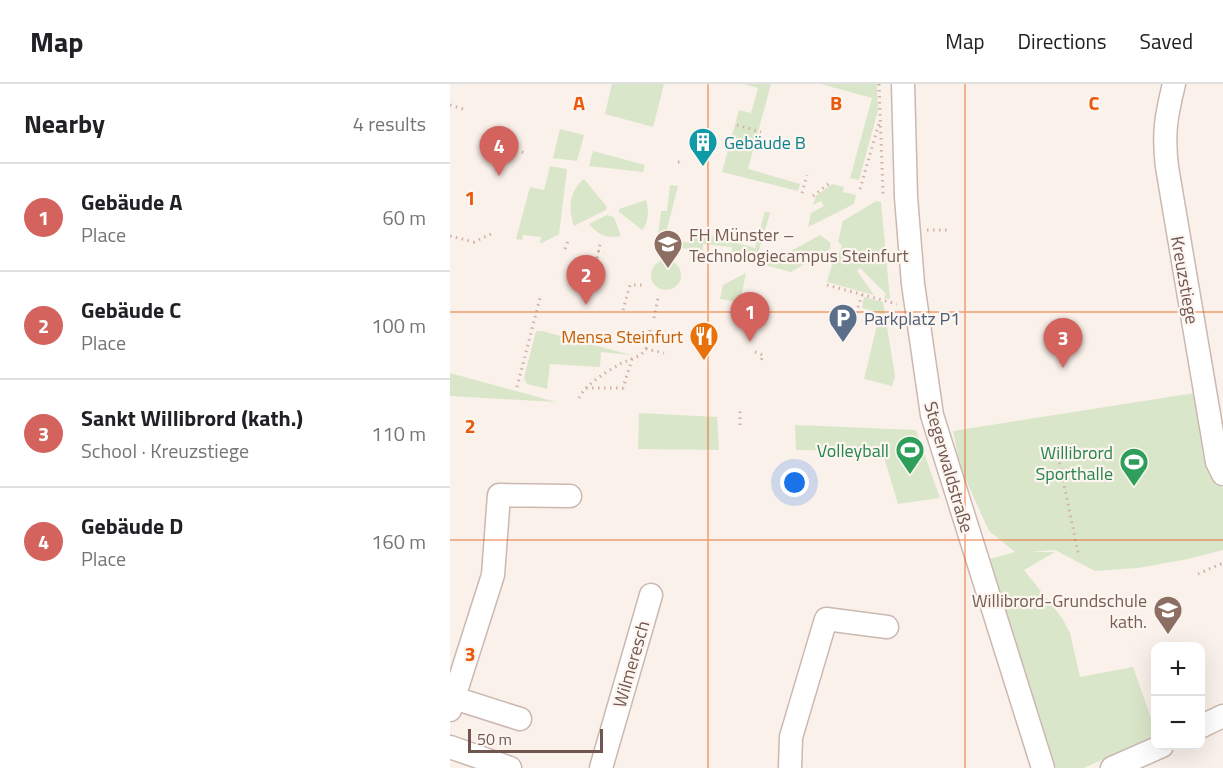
<!DOCTYPE html>
<html lang="en">
<head>
<meta charset="utf-8">
<style>
	:root { --surface:#fff; --page:#f6f6f6; --text:#202124; --muted:#757577; --line:#e0e0e0; --accent:#d4635e }
	body { margin:0; font-family:"Titillium Web",sans-serif; background:var(--page); color:var(--text) }
	.controls { position:absolute; right:18px; bottom:18px; display:grid; overflow:hidden; border-radius:12px; box-shadow:0 6px 24px #0002 }
	.controls button { width:54px; height:54px; display:grid; place-items:center; padding:0; border:0; border-bottom:2px solid var(--line); background:var(--surface); color:var(--text); font:30px sans-serif }
	.scale { position:absolute; left:18px; bottom:15px; width:135px; box-sizing:border-box; padding-left:6px; border:3px solid #715650; border-top:0; font-size:16px; line-height:21px; white-space:nowrap; color:#715650; -webkit-text-stroke:4px #fdf5f0; paint-order:stroke }
	.you { position:absolute; left:345px; top:399px; width:21px; height:21px; margin:-15px; border:4px solid #fff; border-radius:50%; background:#1a73e8; box-shadow:0 0 0 9px #1a73e833 }
	.badge { display:grid; place-items:center; width:39px; height:39px; border-radius:50%; background:var(--accent); color:#fff; font-size:20px; font-weight:700 }
	.pin { position:absolute; translate:-50% -50px; filter:drop-shadow(0 2px 3px #0008) }
	.pin::after { content:''; position:absolute; top:32px; width:21px; height:18px; background:inherit; clip-path:polygon(0 0,100% 0,50% 100%) }
	.list { margin:0; padding:0; list-style:none }
	h2 { display:flex; justify-content:space-between; align-items:center; height:78px; margin:0; padding:0 24px; font-size:26px }
	h2 small { font-size:20px; font-weight:400; color:var(--muted) }
	.list li { display:grid; grid-template-columns:39px 1fr auto; gap:18px; align-items:center; box-sizing:border-box; height:108px; padding:0 24px; border-top:2px solid var(--line) }
	.list b { display:block; font-size:22px; white-space:nowrap }
	.list p { margin:0; font-size:20px; white-space:nowrap; color:var(--muted) }
	.list em { font-size:20px; font-style:normal; color:var(--muted) }
	.map { position:relative; flex:none; width:773px; height:684px; overflow:hidden }
	header { display:flex; align-items:center; gap:36px; box-sizing:border-box; height:84px; padding:0 30px; background:var(--surface); border-bottom:2px solid var(--line) }
	header strong { font-size:28px }
	nav { display:flex; gap:33px; margin-inline-start:auto; font-size:21px }
	main { display:flex }
	aside { flex:1; background:var(--surface) }
	.map>svg:first-child { display:block }
</style>
</head>
<body>
<header>
<strong>Map</strong>
<nav><a>Map</a><a>Directions</a><a>Saved</a></nav>
</header>
<main>
<aside>
<h2>Nearby<small>4 results</small></h2>
<ul class="list">
<li><span class="badge">1</span><div><b>Gebäude A</b><p>Place</p></div><em>60 m</em></li>
<li><span class="badge">2</span><div><b>Gebäude C</b><p>Place</p></div><em>100 m</em></li>
<li><span class="badge">3</span><div><b>Sankt Willibrord (kath.)</b><p>School · Kreuzstiege</p></div><em>110 m</em></li>
<li><span class="badge">4</span><div><b>Gebäude D</b><p>Place</p></div><em>160 m</em></li>
</ul>
</aside>
<div class="map">
<svg width="773" height="684" viewBox="0 0 773 684">
	<rect width="100%" height="100%" fill="#faf1ea"/>
	<!-- green -->
	<g fill="#dae6c9">
		<polygon points="162,0 214,0 203,43 155,30"/>
		<polygon points="294,0 321,0 298,85 350,100 348,107 272,88 289,26 301,29 308,4"/>
		<polygon points="371,0 427,0 428,26 409,96 400,94 422,14"/>
		<polygon points="110,45 134,51 127,77 103,74"/>
		<polygon points="143,67 195,81 193,88 139,82"/>
		<polygon points="100,82 117,85 109,150 92,159 90,159 91,153 73,151 72,156 66,155 80,103 94,106"/>
		<path d="M134,95l23,28 -1,3 -32,16c-6,-17 -5,-35 10,-47z"/>
		<polygon points="382,100 394,103 393,108 406,111 404,120 358,143 361,129 374,122 371,117 363,121 366,112"/>
		<polygon points="220,101 228,102 215,153 239,159 243,147 305,164 315,127 320,129 309,166 305,170 282,168 282,163 253,160 253,166 215,163 208,151 211,127 217,127"/>
		<path d="M196,116c3,9 3,22 -4,30l-23,-18v-3z"/>
		<polygon points="426,117 431,118 440,215 434,214 436,210 410,184 407,187 424,211 377,198 385,169 390,168 392,161 388,158 393,137"/>
		<path d="M157,131l7,2 7,19c-14,3 -23,-1 -32,-12z"/>
		<polygon points="370,151 381,159 380,165 341,188 315,181"/>
		<circle cx="216" cy="191" r="15"/>
		<polygon points="296,189 290,218 270,215 273,201"/>
		<polygon points="414,213 433,218 445,292 442,302 414,295 430,229 412,224"/>
		<polygon points="86,247 92,247 181,271 151,268 150,283 100,280 97,305 77,300 74,294"/>
		<polygon points="0,289 106,318 0,312"/>
		<polygon points="745,309 760,380 773,405 773,466 738,475 688,484 645,487 605,466 579,468 605,468 574,486 612,534 620,549 630,593 683,583 705,645 705,651 634,684 606,684 536,476 565,468 539,447 510,383 503,347"/>
		<polygon points="189,329 267,333 269,366 188,365"/>
		<polygon points="345,341 466,346 490,414 448,420 432,367 346,366"/>
	</g>
	<g fill="none" stroke-linecap="round" stroke-linejoin="round">
		<!-- minor casing -->
		<g stroke="#cbb8b1" stroke-width="25">
			<g id="minor">
				<polyline points="453,0 456,113 463,200 482,331 593,684"/>
				<path d="M724,0c-8,32 -11,50 -7,83l50,295 6,12"/>
				<polyline points="4,614 70,635"/>
				<polyline points="0,626 43,491 49,411 120,412"/>
				<polyline points="750,643 773,632"/>
				<polyline points="0,663 60,684"/>
				<polyline points="151,684 201,511"/>
				<polyline points="340,684 341,653 376,535 437,543"/>
				<polyline points="662,684 712,662"/>
			</g>
		</g>
		<!-- path -->
		<g stroke="#d1b0a8" stroke-width="3" stroke-dasharray="1.5 4.5" stroke-linecap="butt">
			<polyline points="429,0 433,110"/>
			<polyline points="0,21 13,25"/>
			<polyline points="287,41 311,48"/>
			<polyline points="53,49 50,62 76,69"/>
			<polyline points="228,78 234,79"/>
			<polyline points="410,105 430,36"/>
			<polyline points="352,109 357,91"/>
			<polyline points="363,112 381,98"/>
			<polyline points="477,146 500,146"/>
			<polyline points="0,152 24,158 41,150"/>
			<polyline points="115,165 118,157"/>
			<polyline points="148,167 154,169"/>
			<polyline points="147,174 150,160"/>
			<polyline points="377,201 447,220"/>
			<polyline points="173,226 180,201 192,201"/>
			<polyline points="406,229 412,211"/>
			<polyline points="204,234 208,214"/>
			<polyline points="196,265 201,242"/>
			<polyline points="305,268 313,271 311,277"/>
			<polyline points="67,303 90,214"/>
			<polyline points="136,304 173,304 182,275"/>
			<path d="M129,314c7,-14 27,-26 41,-34 9,-5 20,-6 26,-15l18,4"/>
			<polyline points="290,341 290,324"/>
			<polyline points="607,367 629,473"/>
			<polyline points="748,490 773,479"/>
		</g>
		<!-- minor -->
		<use href="#minor" stroke="#fff" stroke-width="22"/>
	</g>
	<!-- grid -->
	<path fill="none" stroke="#e8590c" stroke-width="1.5" stroke-opacity="0.55" d="M258,0v684M515,0v684M0,228h773M0,456h773"/>
	<!-- icons -->
	<defs>
		<g id="building-pin" transform="scale(1.5)"><path d="M0 17L-7.5 6A9.5 9.5 0 1 1 7.5 6Z" fill="#0f9aa8" stroke="#fdf5f0"/><path d="M-4-6H4V6H1V3H-1V6H-4ZM-2.5-4.3h1.7v1.8h-1.7ZM.8-4.3h1.7v1.8H.8ZM-2.5-1h1.7V.8h-1.7ZM.8-1h1.7V.8H.8Z" fill="#fff"/></g>
		<g id="university-pin" transform="scale(1.5)"><path d="M0 17L-7.5 6A9.5 9.5 0 1 1 7.5 6Z" fill="#8d6e63" stroke="#fdf5f0"/><path d="M0-5L7-2L0 1L-7-2ZM-4 1L0 2.5L4 1V4Q0 6-4 4Z" fill="#fff"/></g>
		<g id="parking-pin" transform="scale(1.5)"><path d="M0 17L-7.5 6A9.5 9.5 0 1 1 7.5 6Z" fill="#5c6f8a" stroke="#fdf5f0"/><path d="M-3.5-5.5H1a3.5 3.5 0 0 1 0 7H-1V5.5H-3.5ZM-1-3.4V-.6H.8a1.4 1.4 0 0 0 0-2.8Z" fill="#fff"/></g>
		<g id="restaurant-pin" transform="scale(1.5)"><path d="M0 17L-7.5 6A9.5 9.5 0 1 1 7.5 6Z" fill="#e8710a" stroke="#fdf5f0"/><path d="M-5-6h1v4h1v-4h1v4h1v-4h1v5L-1.5 .5V6h-2V.5L-5-1ZM5-6V6H3V1.5H1.5Q1.5-4 5-6Z" fill="#fff"/></g>
		<g id="stadium-pin" transform="scale(1.5)"><path d="M0 17L-7.5 6A9.5 9.5 0 1 1 7.5 6Z" fill="#2e9e5b" stroke="#fdf5f0"/><path d="M0-5a6.5 5 0 1 0 0 10a6.5 5 0 1 0 0-10ZM-3.5-1.8h7v3.6h-7Z" fill="#fff"/></g>
		<g id="school-pin" transform="scale(1.5)"><path d="M0 17L-7.5 6A9.5 9.5 0 1 1 7.5 6Z" fill="#8d6e63" stroke="#fdf5f0"/><path d="M0-5L7-2L0 1L-7-2ZM-4 1L0 2.5L4 1V4Q0 6-4 4Z" fill="#fff"/></g>
	</defs>
	<g fill-rule="evenodd">
		<use href="#building-pin" x="253" y="58"/>
		<use href="#university-pin" x="218" y="160"/>
		<use href="#parking-pin" x="393" y="234"/>
		<use href="#restaurant-pin" x="254" y="252"/>
		<use href="#stadium-pin" x="460" y="366"/>
		<use href="#stadium-pin" x="684" y="378"/>
		<use href="#school-pin" x="718" y="526"/>
	</g>
	<g text-anchor="middle" dominant-baseline="central" stroke-width="4.5" stroke-linejoin="round" paint-order="stroke">
		<!-- culture labels -->
		<g font-size="18" fill="#0d838f" stroke="#fdf5f0" text-anchor="start">
			<text x="274" y="58">Gebäude B</text>
		</g>
		<!-- education labels -->
		<g font-size="18" fill="#785e54" stroke="#fdf5f0" text-anchor="start">
			<text x="239" y="150">FH Münster –<tspan x="239" dy="21">Technologiecampus Steinfurt</tspan></text>
			<text x="697" y="516" text-anchor="end">Willibrord-Grundschule<tspan x="697" dy="21">kath.</tspan></text>
		</g>
		<!-- street labels -->
		<g font-size="18" fill="#715650" stroke="#fdf5f0">
			<text transform="translate(735 196) rotate(80)">Kreuzstiege</text>
			<text transform="translate(499 383) rotate(74)">Stegerwaldstraße</text>
			<text transform="translate(181 580) rotate(-74)">Wilmeresch</text>
		</g>
		<!-- service labels -->
		<g font-size="18" fill="#4e5e75" stroke="#fdf5f0" text-anchor="start">
			<text x="414" y="234">Parkplatz P1</text>
		</g>
		<!-- food labels -->
		<g font-size="18" fill="#c56008" stroke="#fdf5f0" text-anchor="end">
			<text x="233" y="252">Mensa Steinfurt</text>
		</g>
		<!-- leisure labels -->
		<g font-size="18" fill="#27864d" stroke="#fdf5f0" text-anchor="end">
			<text x="439" y="366">Volleyball</text>
			<text x="663" y="368">Willibrord<tspan x="663" dy="21">Sporthalle</tspan></text>
		</g>
	</g>
	<g font-size="20" text-anchor="middle" font-weight="bold" fill="#e8590c" stroke="#fdf5f0" stroke-width="4.5" stroke-linejoin="round" paint-order="stroke">
		<text x="129" y="26">A</text>
		<text x="386" y="26">B</text>
		<text x="644" y="26">C</text>
		<text x="20" y="121">1</text>
		<text x="20" y="349">2</text>
		<text x="20" y="577">3</text>
	</g>
</svg>
<div class="controls">
<button>+</button>
<button>−</button>
</div>
<div class="scale">50 m</div>
<div class="you"></div>
<div class="pin badge" style="left:300px;top:258px">1</div>
<div class="pin badge" style="left:136px;top:221px">2</div>
<div class="pin badge" style="left:613px;top:284px">3</div>
<div class="pin badge" style="left:49px;top:92px">4</div>
</div>
</main>
</body>
</html>
